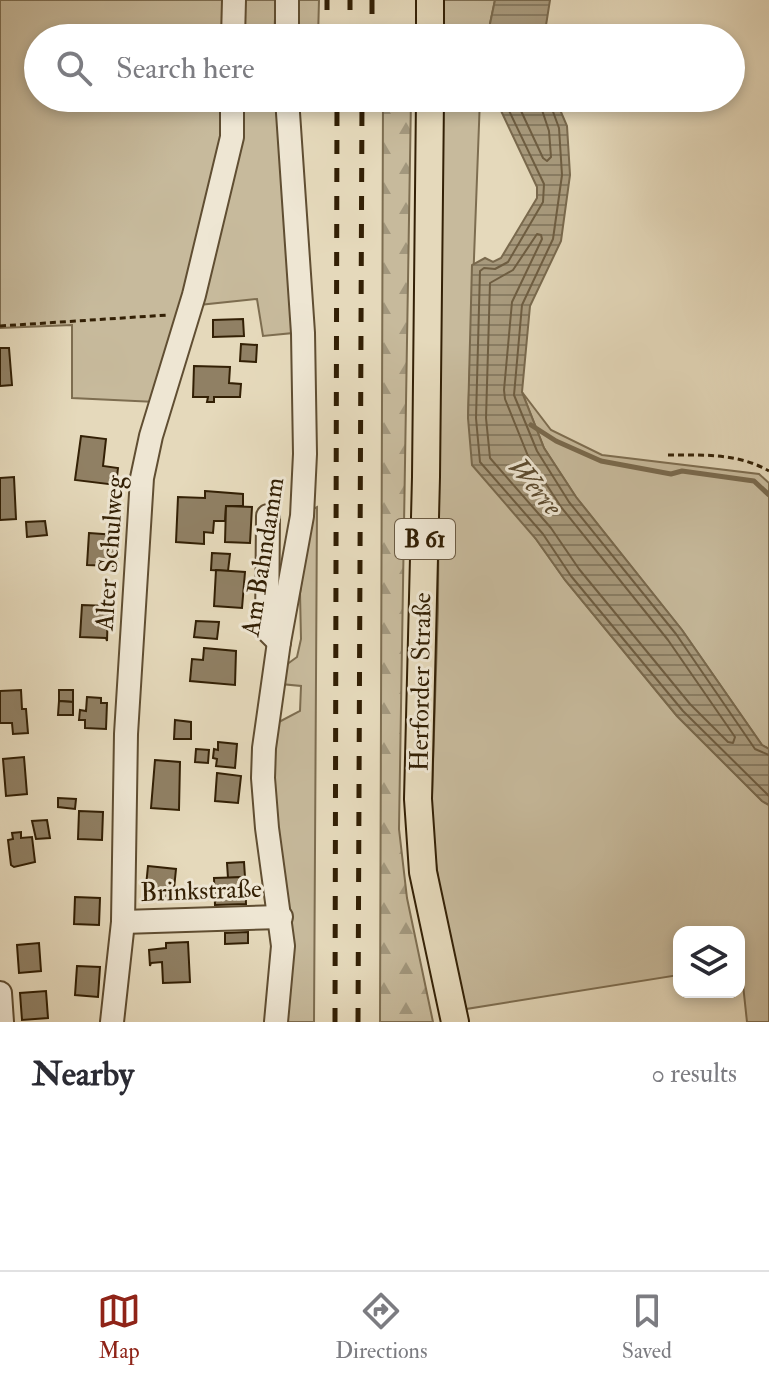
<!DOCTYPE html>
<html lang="en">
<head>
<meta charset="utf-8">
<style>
	:root { --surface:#fff; --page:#f7f7f7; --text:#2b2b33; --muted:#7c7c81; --line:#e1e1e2; --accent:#8f2418 }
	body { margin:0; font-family:"IM FELL Double Pica",serif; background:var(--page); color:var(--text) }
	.controls { position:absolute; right:24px; bottom:24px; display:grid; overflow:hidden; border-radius:16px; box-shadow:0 4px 12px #0003 }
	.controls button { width:72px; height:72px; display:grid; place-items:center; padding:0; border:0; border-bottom:2px solid var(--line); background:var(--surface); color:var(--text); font:40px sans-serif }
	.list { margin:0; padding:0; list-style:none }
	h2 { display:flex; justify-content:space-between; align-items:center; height:104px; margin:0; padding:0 32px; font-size:34px }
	h2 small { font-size:26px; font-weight:400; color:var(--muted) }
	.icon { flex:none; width:44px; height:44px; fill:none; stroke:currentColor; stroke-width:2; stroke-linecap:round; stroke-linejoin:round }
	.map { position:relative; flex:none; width:769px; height:1022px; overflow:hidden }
	.search { position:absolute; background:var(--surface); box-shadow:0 4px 12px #0003; left:24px; right:24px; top:24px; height:88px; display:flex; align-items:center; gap:20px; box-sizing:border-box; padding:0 28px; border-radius:44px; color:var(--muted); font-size:30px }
	.sheet { height:248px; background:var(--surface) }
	nav { display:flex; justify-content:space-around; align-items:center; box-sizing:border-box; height:112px; border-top:2px solid var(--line); background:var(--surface); font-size:22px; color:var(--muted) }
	nav a { display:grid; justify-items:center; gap:4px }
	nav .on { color:var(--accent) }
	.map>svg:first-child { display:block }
</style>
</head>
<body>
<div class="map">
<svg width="769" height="1022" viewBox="0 0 769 1022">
	<defs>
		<pattern id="forest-firs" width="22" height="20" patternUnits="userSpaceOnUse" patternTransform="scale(2)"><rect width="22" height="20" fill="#c7ba9c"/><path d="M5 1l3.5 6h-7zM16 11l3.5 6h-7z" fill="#a2977d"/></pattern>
		<pattern id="water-rules" width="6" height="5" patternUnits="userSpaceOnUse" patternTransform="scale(2)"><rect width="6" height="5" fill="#a89a7d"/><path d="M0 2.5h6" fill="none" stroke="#897d64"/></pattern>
	</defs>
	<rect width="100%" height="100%" fill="#e5d9bb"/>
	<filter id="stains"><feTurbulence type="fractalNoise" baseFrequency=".0025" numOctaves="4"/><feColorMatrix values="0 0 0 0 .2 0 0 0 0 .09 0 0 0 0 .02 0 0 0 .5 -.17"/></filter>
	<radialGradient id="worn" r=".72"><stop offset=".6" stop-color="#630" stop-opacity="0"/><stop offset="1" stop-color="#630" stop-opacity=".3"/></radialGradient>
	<!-- grass -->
	<g fill="#c7ba9c" stroke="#7d6d50" stroke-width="2">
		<polygon points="0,0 276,0 274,38 38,38 38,98 274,98 288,189 293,333 263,336 257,299 199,305 156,402 72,398 72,325 0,328"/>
		<polygon points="299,0 319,0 318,38 308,38 298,25"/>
		<polygon points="440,0 495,0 487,38 441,38"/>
		<polygon points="441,98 480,98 468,418 536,539 565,580 677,716 762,801 769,805 769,1022 747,1022 741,966 739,965 739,932 679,932 679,975 466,1009 440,893 431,826 438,607"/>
		<polygon points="522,392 551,430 602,455 759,474 769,483 769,749 762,745 682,630 576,497 544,448"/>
		<polygon points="317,507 314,1022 283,1022 277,825 272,773 277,723 300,711 301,686 281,684 286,665 297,657 301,639 300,593 311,510"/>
	</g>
	<!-- forest -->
	<polygon fill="url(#forest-firs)" stroke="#7d6d50" stroke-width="2" points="383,98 411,98 399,829 407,898 433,1022 380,1022"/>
	<!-- water -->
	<g fill="url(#water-rules)" stroke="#79694d" stroke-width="2">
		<polygon points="495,0 550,0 544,38 487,38"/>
		<polygon points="495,98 555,98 567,126 570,175 561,241 530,306 522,392 544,448 576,497 682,630 762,745 769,749 769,805 762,801 677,716 565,580 536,539 472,465 468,418 472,265 485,258 493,262 501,258 537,198 537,187"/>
	</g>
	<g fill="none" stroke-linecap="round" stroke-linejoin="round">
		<!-- shore -->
		<g stroke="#6e5d41" stroke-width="2">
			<polyline points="503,98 544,184 543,202 508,262 495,269 484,268 480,271 476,418 480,462 543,534 571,576 683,711 769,796"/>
			<polyline points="515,98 543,158 547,161 551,157 549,131 538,98"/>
			<polyline points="548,98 559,128 562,175 553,239 522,305 514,395 537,451 569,502 676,634 755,749 769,755"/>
			<polygon points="537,234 541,235 542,239 512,302 504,390 505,399 528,456 561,507 668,640 735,737 733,743 728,742 690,704 579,569 551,528 490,458 486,418 490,283 513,270"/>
		</g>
		<!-- stream -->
		<polyline stroke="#79694d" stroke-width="5" points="531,425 556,441 601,461 671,474 682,471 754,481 769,495"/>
	</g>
	<!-- building -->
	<g fill="#908064" stroke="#332005" stroke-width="2">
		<polygon points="243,319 244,336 213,337 213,320"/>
		<polygon points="241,344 257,345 256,362 240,361"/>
		<polygon points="0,348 9,348 12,385 0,386"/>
		<polygon points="194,366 230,367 229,383 241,384 240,397 214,397 214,402 207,402 208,397 193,397"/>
		<polygon points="81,436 106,439 103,466 118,468 116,485 75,480"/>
		<polygon points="14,477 16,519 0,520 0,478"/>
		<polygon points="205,491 243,494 243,506 226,506 225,521 214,521 213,533 204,532 204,544 176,542 178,497 205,498"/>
		<polygon points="226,506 252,507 250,543 225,542"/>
		<polygon points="45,521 47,535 27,537 26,522"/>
		<polygon points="89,533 116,535 115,550 119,550 119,554 118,558 115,558 114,566 87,565"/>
		<polygon points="212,553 230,554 228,571 211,570"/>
		<polygon points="216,570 245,572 242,608 214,606"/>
		<polygon points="82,605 108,606 107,641 106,638 80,637"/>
		<polygon points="196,621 219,622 217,639 194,637"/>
		<polygon points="204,648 236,651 235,685 190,681 192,659 203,660"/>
		<polygon points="21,690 22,709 26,709 28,733 13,734 12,723 0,723 0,691"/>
		<polygon points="59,690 73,690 73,702 59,701"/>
		<polygon points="87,697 101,698 101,703 107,703 106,729 85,728 85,720 79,720 80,710 86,711"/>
		<polygon points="59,701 73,702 73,715 58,715"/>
		<polygon points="175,720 191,722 191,739 174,739"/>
		<polygon points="218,742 237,744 235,768 216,766 217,759 213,758 214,749 218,750"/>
		<polygon points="196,749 209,750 208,763 195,762"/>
		<polygon points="24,757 27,794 6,796 3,759"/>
		<polygon points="155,760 180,762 179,810 151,808"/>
		<polygon points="217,773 241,776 238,803 215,801"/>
		<polygon points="58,798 76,799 75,809 58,807"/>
		<polygon points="79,811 103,812 102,840 78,839"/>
		<polygon points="47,820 50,838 36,839 32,821"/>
		<polygon points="21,832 21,838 32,837 35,862 14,867 11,865 8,840 13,839 12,833"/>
		<polygon points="244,862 245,877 228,878 227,863"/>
		<polygon points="148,866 176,869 173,899 145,896"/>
		<polygon points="245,877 246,904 215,905 214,878"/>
		<polygon points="75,897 100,898 99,925 74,924"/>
		<polygon points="248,932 248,943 225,944 225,933"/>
		<polygon points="188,942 190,982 163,983 162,962 151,963 150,966 149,950 166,948 166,943"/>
		<polygon points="39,943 41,971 19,973 17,945"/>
		<polygon points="77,966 100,967 98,997 75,995"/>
		<polygon points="46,991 48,1018 22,1020 20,993"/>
	</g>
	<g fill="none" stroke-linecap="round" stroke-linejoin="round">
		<!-- minor casing -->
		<g stroke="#604e32" stroke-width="26">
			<g id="minor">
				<polyline points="287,0 287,38"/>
				<polyline points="233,38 234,0"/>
				<polyline points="268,516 267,630 279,642"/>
				<polyline points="123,922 281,917"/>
				<polyline points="0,993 2,1022"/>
				<polyline points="112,1022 123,922 126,734 142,478 151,436 194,295 232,137 232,98"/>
				<polyline points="276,1022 283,946 267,828 263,778 264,748 279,642 302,516 305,454 303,333 287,98"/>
			</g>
		</g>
		<!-- major casing -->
		<g stroke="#332005" stroke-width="30">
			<g id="major">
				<polyline points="430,0 430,38"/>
				<polyline points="430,98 426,477 418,799 423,872 455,1022"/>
			</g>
		</g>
		<!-- path -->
		<g stroke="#332005" stroke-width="3" stroke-dasharray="6 4" stroke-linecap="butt">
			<polyline points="0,326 168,315"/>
			<path d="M668,455c35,0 70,-2 101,16"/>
		</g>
		<!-- minor -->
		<use href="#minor" stroke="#eee6d3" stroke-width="22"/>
		<!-- major -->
		<use href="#major" stroke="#e5d9bb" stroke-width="26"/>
		<!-- rail -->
		<g stroke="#332005" stroke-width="5" stroke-dasharray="14 14" stroke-linecap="butt">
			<polyline points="372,0 372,38"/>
			<polyline points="327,38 327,0"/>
			<polyline points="350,38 350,0"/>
			<polyline points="335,1022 337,98"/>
			<polyline points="358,1022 362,98"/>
		</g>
	</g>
	<g text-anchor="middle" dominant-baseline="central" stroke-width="6" stroke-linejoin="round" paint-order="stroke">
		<!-- shield labels -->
		<rect fill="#eee6d3" stroke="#6b5b43" stroke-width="2" x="395" y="519" width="60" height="40" rx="6"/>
		<g font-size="24" font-weight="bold" fill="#332005">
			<text x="425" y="539">B 61</text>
		</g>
		<!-- street labels -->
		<g font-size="26" fill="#332005" stroke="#eee6d3">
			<text transform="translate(110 553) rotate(-86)">Alter Schulweg</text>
			<text transform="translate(263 557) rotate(-81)">Am Bahndamm</text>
			<text transform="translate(421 682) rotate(-89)">Herforder Straße</text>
			<text transform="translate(201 891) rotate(-2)">Brinkstraße</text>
		</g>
		<!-- water labels -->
		<g font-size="28" font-style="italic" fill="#5c4b2f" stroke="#eee6d3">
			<text transform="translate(535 487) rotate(50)">Werre</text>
		</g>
	</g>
	<rect width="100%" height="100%" filter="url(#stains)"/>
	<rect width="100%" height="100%" fill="url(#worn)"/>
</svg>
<div class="controls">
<button><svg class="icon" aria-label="layers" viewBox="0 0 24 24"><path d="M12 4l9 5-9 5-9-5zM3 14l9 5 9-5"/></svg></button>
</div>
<div class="search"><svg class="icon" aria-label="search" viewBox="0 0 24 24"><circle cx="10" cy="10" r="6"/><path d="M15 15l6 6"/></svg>Search here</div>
</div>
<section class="sheet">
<h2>Nearby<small>0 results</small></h2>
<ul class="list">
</ul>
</section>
<nav>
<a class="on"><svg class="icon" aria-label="map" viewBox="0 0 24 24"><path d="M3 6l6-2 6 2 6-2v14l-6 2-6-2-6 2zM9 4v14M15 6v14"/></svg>Map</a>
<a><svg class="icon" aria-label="directions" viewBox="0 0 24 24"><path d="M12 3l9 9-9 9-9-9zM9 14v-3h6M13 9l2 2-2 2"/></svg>Directions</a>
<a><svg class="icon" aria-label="saved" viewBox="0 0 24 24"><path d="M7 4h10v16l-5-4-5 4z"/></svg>Saved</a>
</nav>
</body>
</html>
